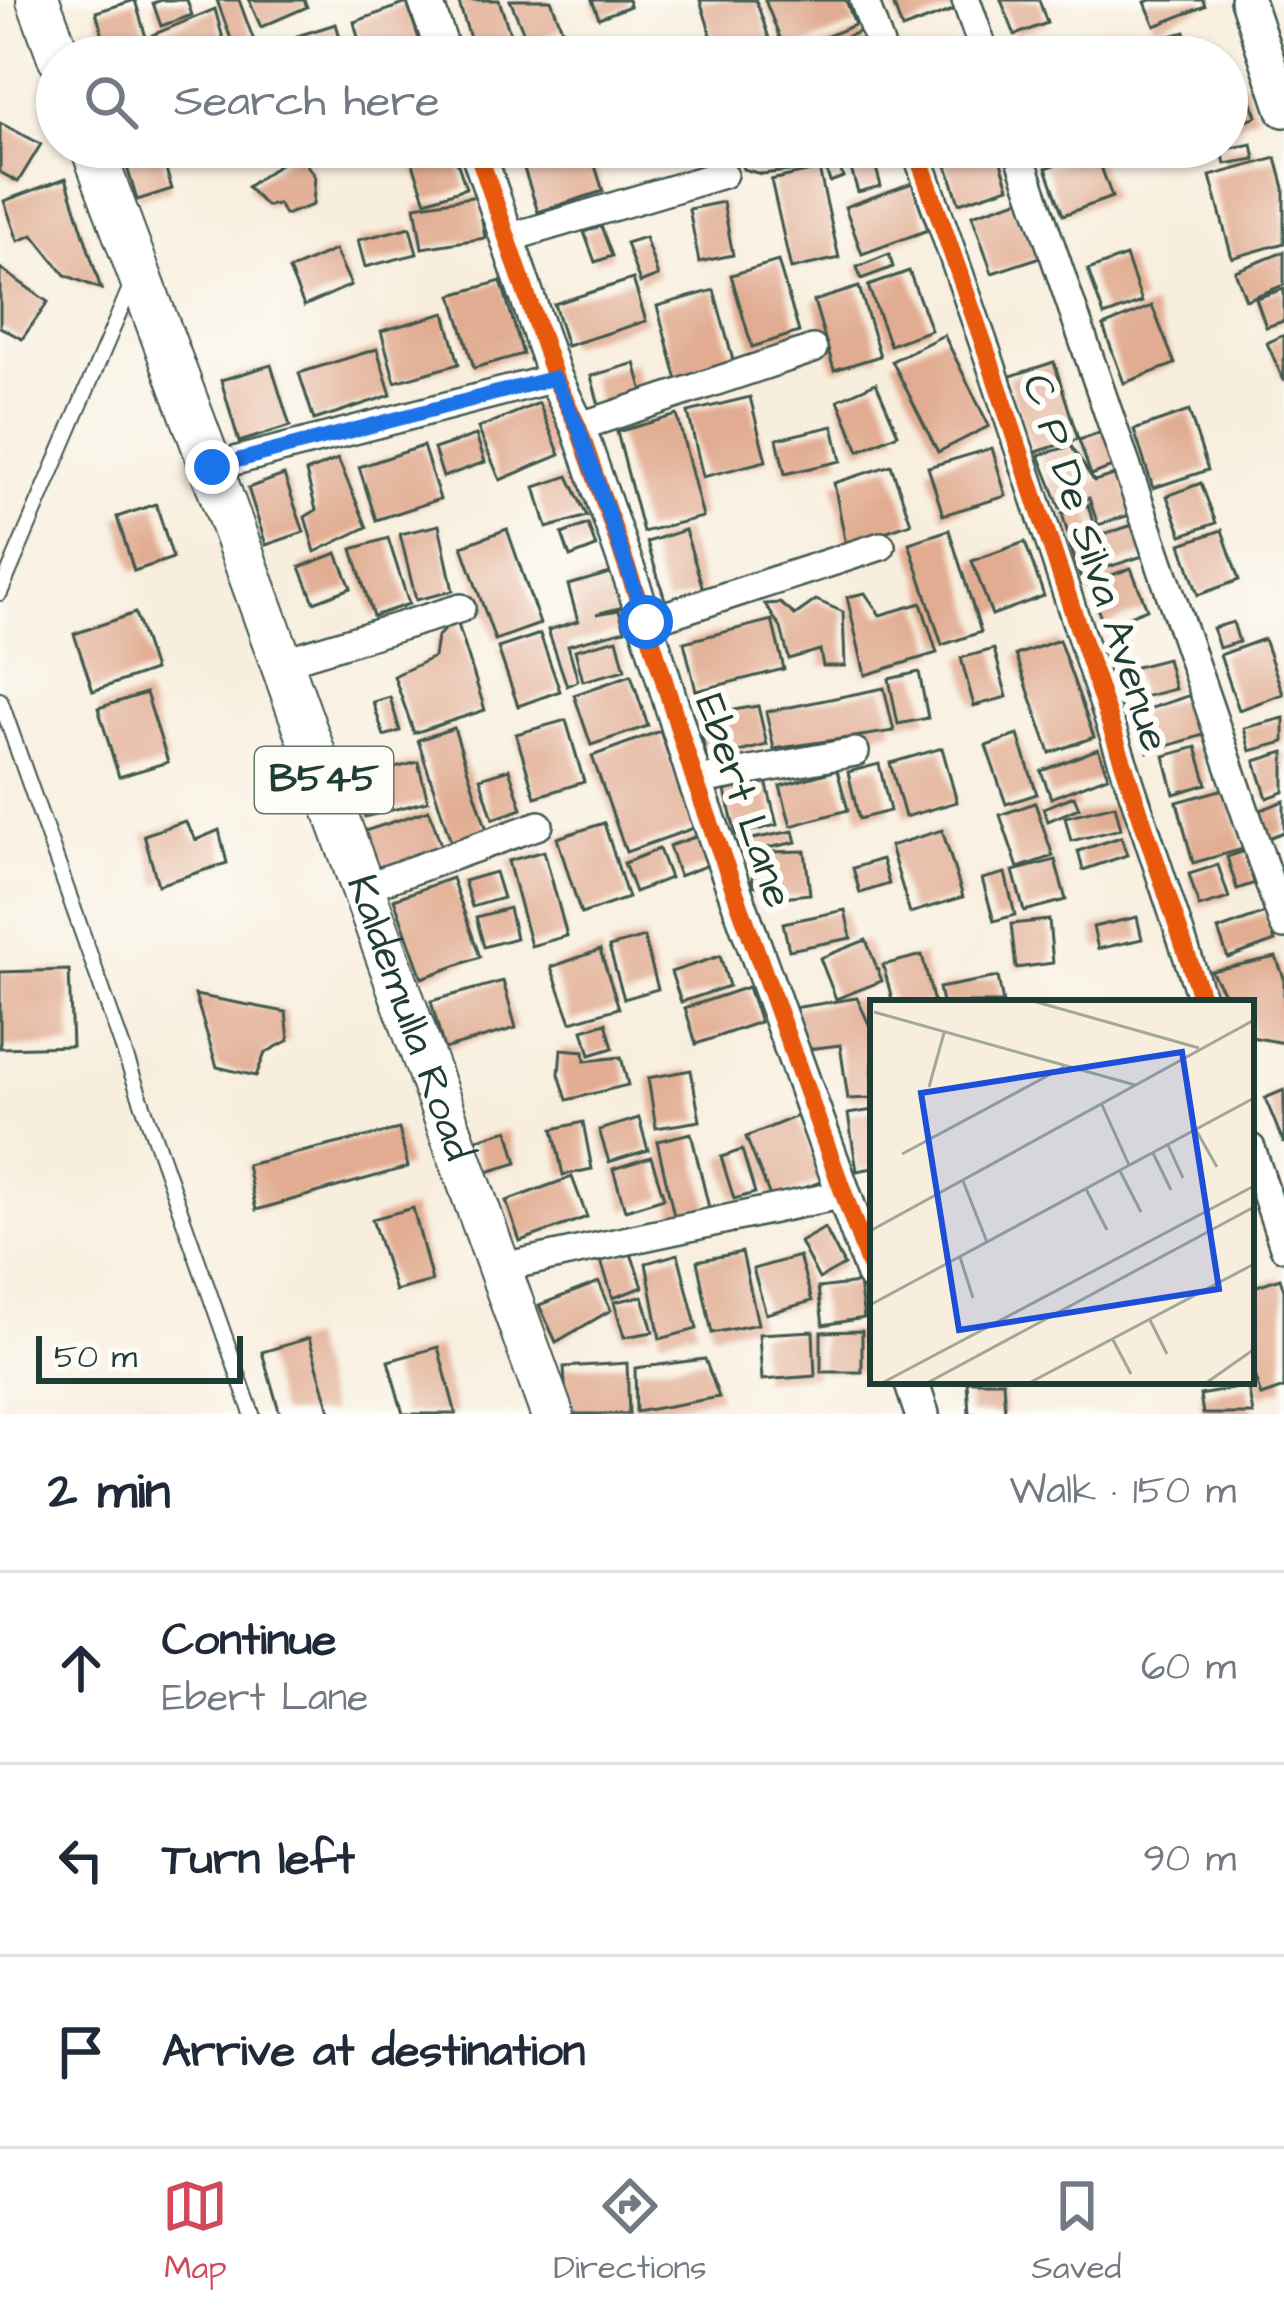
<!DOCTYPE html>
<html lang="en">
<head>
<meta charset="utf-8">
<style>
	:root { --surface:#fff; --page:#f2f2f3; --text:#1f2937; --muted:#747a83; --line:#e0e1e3; --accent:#d1495b }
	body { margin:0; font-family:"Architects Daughter",sans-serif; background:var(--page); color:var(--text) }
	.scale { position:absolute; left:36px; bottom:30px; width:207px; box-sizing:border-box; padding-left:12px; border:6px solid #1f3d34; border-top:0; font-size:33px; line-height:42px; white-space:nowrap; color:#1f3d34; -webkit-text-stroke:9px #fdfcf7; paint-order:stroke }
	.stop { position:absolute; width:36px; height:36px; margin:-27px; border:9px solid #1a73e8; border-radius:50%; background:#fff }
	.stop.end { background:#1a73e8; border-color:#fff; box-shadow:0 3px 12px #0008 }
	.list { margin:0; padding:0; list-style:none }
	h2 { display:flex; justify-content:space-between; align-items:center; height:156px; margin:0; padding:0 48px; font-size:51px }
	h2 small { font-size:39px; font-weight:400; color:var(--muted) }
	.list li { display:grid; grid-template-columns:78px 1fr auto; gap:36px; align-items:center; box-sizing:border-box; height:192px; padding:0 48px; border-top:3px solid var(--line) }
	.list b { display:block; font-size:45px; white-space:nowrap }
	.list p { margin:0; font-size:39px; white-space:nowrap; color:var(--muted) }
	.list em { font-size:39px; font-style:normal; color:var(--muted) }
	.icon { flex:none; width:66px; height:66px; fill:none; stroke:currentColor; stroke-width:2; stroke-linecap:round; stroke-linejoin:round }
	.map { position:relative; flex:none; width:1284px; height:1414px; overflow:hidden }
	.search { position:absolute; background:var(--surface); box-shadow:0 3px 9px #0004; left:36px; right:36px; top:36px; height:132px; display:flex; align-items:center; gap:30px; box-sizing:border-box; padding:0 42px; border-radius:66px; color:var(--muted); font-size:45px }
	.sheet { height:732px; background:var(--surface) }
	nav { display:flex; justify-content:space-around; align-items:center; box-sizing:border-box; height:168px; border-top:3px solid var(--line); background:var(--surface); font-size:33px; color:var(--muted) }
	nav a { display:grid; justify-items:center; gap:6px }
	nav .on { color:var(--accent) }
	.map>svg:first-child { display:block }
</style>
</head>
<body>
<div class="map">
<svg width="1284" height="1414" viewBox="0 0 1284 1414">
	<rect width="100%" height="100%" fill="#fdfcf7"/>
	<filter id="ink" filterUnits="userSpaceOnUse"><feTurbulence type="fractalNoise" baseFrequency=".00833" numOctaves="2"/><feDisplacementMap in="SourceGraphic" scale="24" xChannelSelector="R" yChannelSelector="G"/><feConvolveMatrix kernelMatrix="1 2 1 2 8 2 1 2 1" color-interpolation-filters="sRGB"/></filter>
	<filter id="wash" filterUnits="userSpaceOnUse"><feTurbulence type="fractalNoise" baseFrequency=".004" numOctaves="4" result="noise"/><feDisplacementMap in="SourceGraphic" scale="48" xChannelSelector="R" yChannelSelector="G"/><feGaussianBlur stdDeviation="2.7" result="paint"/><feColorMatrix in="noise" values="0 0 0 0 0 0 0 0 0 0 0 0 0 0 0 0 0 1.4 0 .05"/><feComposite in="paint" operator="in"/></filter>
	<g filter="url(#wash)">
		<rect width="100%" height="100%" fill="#f8eedd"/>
		<g id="blocks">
			<!-- building -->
			<g fill="#e1ac91">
				<polygon points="135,0 150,51 129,57 109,57 96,12"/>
				<polygon points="162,0 187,0 192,15 161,26 153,3"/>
				<polygon points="217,0 239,0 257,49 237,56"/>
				<polygon points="249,0 304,0 307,7 261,27"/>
				<polygon points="458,0 499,0 515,49 492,57 476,57"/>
				<polygon points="510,0 551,0 562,29 528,43"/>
				<polygon points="592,0 628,0 630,6 599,18"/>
				<polygon points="700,0 756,0 770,41 718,57"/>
				<polygon points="765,0 846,0 855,25 786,53"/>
				<polygon points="892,0 959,0 961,7 902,29"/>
				<polygon points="1001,0 1039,0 1047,23 1015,35"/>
				<polygon points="1150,0 1203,0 1205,6 1155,26 1145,2"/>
				<polygon points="407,3 425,57 363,57 354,22"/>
				<polygon points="215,9 228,57 159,57 152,35"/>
				<polygon points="336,24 346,57 303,57 297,36"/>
				<polygon points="861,31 871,57 795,57"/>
				<polygon points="1185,32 1192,57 1159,57 1154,40"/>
				<polygon points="1244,81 1257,116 1227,128 1227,88"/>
				<polygon points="0,123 41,144 18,182 0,172"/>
				<polygon points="1252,144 1255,159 1225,164 1222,150"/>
				<polygon points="159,147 172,189 137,200 124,157"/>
				<polygon points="407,147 452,147 466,188 426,201"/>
				<polygon points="537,147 589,147 603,191 538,212 519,153"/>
				<polygon points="738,147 808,147 798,170 761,174 743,169 735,149"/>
				<polygon points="819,147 833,147 843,177 830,182"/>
				<polygon points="870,147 881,186 858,192 846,153"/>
				<polygon points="941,147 996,147 1009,187 959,203"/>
				<polygon points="1095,150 1112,197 1063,215 1046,168"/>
				<polygon points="297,152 315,176 313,205 285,215 278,204 266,206 247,187"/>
				<polygon points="1276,158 1284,188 1284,243 1232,258 1210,176"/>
				<polygon points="819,169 839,258 791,269 771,180"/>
				<polygon points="66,178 101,289 65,275 33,235 18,241 4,201"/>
				<polygon points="912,183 928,230 862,254 845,207"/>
				<polygon points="478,196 485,238 422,248 415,206"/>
				<polygon points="1024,198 1044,256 992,273 972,215"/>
				<polygon points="723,202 733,255 699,262 689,209"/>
				<polygon points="601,226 612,256 595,262 584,232"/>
				<polygon points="410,227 417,254 365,267 358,240"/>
				<polygon points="645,237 658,276 640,283 626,243"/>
				<polygon points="335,250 351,285 304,306 289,270"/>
				<polygon points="1284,252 1284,285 1246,300 1235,271"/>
				<polygon points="889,254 893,267 861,279 857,267"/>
				<polygon points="1126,256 1142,302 1104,316 1088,270"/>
				<polygon points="778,261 799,332 752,347 731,275"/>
				<polygon points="0,268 48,302 22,339 0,327"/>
				<polygon points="909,271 931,330 890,345 868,286"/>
				<polygon points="633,279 646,321 567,346 554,304"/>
				<polygon points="501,281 523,354 474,368 452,295"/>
				<polygon points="859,287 880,356 834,370 814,301"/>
				<polygon points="1284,289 1284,321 1266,327 1256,298"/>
				<polygon points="714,290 735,368 678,384 657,306"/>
				<polygon points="1152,306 1175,364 1124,383 1103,326"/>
				<polygon points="445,313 459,364 395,382 381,331"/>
				<polygon points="944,335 989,426 938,452 892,361"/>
				<polygon points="1284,335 1284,381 1267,343"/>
				<polygon points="377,349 391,395 314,420 299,373"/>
				<polygon points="1054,362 1078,439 1033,453 1008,377"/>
				<polygon points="635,363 644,395 600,409 591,376"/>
				<polygon points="271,365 290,426 239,442 221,380"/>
				<polygon points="876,383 898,434 859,451 838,400"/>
				<polygon points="750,397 766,461 703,477 688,412"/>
				<polygon points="539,403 560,455 500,480 478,428"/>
				<polygon points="1189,411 1208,470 1153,488 1134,430"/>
				<polygon points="677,415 703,517 643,532 617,432"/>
				<polygon points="833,426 841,461 785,474 777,439"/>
				<polygon points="1108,430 1120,464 1091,475 1079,440"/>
				<polygon points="476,435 485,462 443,477 434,449"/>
				<polygon points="423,446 440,499 376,520 359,467"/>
				<polygon points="1071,446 1094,481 1121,473 1133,514 1098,525 1089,498 1060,508 1039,455"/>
				<polygon points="992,448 1006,496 943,515 928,467"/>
				<polygon points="338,459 367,527 315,552 305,517 316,510 306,472"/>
				<polygon points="891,465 911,523 846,545 834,483"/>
				<polygon points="284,475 304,532 266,545 248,488"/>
				<polygon points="568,476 587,516 547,528 535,487"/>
				<polygon points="1201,483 1216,523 1182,535 1167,496"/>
				<polygon points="156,504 173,558 134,571 117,517"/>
				<polygon points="1088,505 1095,530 1069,538 1062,513"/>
				<polygon points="588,524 596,547 570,557 562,534"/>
				<polygon points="1136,524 1146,555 1080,576 1070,545"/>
				<polygon points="439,525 453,591 416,600 400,534"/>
				<polygon points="507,529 540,624 495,640 462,546"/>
				<polygon points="685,530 704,592 666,603 647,542"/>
				<polygon points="949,530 981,632 942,645 909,543"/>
				<polygon points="1222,530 1239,580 1198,595 1181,544"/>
				<polygon points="388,538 409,604 373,616 352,549"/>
				<polygon points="1025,542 1044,596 992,615 972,561"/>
				<polygon points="337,553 351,588 314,602 300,567"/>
				<polygon points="1131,568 1147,609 1104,626 1088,584"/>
				<polygon points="617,571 627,606 596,614 619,610 625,630 568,645 578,681 567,686 548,630 578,621 568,585"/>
				<polygon points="865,593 880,615 921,603 937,653 865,675 847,597"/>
				<polygon points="816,600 843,612 845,666 823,666 820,650 789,659 781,628 765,604 780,603 795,615"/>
				<polygon points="135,613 154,670 93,691 74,634"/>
				<polygon points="456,618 485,710 414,733 394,676 434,657 437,637"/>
				<polygon points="772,620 784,669 696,691 684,642"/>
				<polygon points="1233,622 1239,642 1219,648 1213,628"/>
				<polygon points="540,634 560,691 518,706 498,648"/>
				<polygon points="617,639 625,670 583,681 575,650"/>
				<polygon points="1264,639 1283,694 1239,710 1220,655"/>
				<polygon points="1059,640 1094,737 1050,753 1016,655"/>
				<polygon points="994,649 1007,697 974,706 961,658"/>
				<polygon points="1167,659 1175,689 1140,698 1132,668"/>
				<polygon points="919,672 928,718 898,724 889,679"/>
				<polygon points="631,675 648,726 591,745 574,695"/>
				<polygon points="884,688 894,731 774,749 766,712"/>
				<polygon points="146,693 168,762 119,777 98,708"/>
				<polygon points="1197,693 1210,733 1148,752 1136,713"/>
				<polygon points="390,697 400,731 384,736 373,702"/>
				<polygon points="758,706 767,745 707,760 698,716"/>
				<polygon points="1284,718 1284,742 1250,751 1244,728"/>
				<polygon points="566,720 584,782 535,797 516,734"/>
				<polygon points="454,728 489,836 453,848 418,740"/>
				<polygon points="660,731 694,828 626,852 592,756"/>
				<polygon points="1018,735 1037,794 1006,804 986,746"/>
				<polygon points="1196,747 1207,784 1174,794 1164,756"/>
				<polygon points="942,748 957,802 905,817 890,763"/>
				<polygon points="1098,749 1108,776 1051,798 1041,771"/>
				<polygon points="1284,752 1284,792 1267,798 1255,761"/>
				<polygon points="418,762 428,801 365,817 355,778"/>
				<polygon points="879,764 890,811 859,819 848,772"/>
				<polygon points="509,769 522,809 493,819 480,778"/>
				<polygon points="837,770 848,810 791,826 780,786"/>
				<polygon points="766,781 777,825 736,835 725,791"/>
				<polygon points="1227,788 1243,849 1193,863 1177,802"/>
				<polygon points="1074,796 1079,808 1048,821 1043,808"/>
				<polygon points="1284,801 1284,832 1268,838 1258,811"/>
				<polygon points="1035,803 1053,856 1018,868 1000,815"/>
				<polygon points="1115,805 1121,829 1071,841 1065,817"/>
				<polygon points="429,810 443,851 379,873 365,831"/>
				<polygon points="185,821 196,840 219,830 227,863 158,885 144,835"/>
				<polygon points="604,823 628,898 581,914 557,838"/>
				<polygon points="942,830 963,897 910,913 890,846"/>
				<polygon points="793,831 796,842 739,854 737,842"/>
				<polygon points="701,835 711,864 679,876 669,846"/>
				<polygon points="1121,837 1127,855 1083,870 1078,851"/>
				<polygon points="659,849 670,878 635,892 624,863"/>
				<polygon points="544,851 567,936 531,946 508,861"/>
				<polygon points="805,851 810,894 773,898 770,852"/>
				<polygon points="1245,851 1255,883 1237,889 1227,857"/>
				<polygon points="768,855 770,885 753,886 751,856"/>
				<polygon points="882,859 889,884 860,893 853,868"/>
				<polygon points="1055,860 1066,900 1024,911 1013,871"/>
				<polygon points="1218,865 1229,898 1199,907 1189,874"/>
				<polygon points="495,872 503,898 472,907 464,881"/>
				<polygon points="1005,873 1015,915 994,921 982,879"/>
				<polygon points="452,878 480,957 422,978 394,899"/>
				<polygon points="509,908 516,938 484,947 476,917"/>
				<polygon points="845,910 851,938 789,950 783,923"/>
				<polygon points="1265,913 1275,941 1228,958 1218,930"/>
				<polygon points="1137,917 1142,939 1098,949 1093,927"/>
				<polygon points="1049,920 1053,963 1016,968 1011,924"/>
				<polygon points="644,937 658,989 624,999 609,947"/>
				<polygon points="866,940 882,981 836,999 820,958"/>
				<polygon points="600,950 619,1008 571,1022 551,967"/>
				<polygon points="922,955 934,1003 893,1003 883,965"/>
				<polygon points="720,956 729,986 681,1002 671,972"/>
				<polygon points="1276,957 1284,978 1284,1043 1251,1037 1251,1003 1230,1003 1211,971"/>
				<polygon points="69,970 72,1046 0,1048 0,972"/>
				<polygon points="998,977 1003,1003 942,1003 939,988"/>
				<polygon points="503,981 516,1028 444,1049 431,1001"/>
				<polygon points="748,987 760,1022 696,1044 685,1008"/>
				<polygon points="195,995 286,1012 289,1040 265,1053 256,1076 217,1067"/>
				<polygon points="857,998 873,1033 872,1098 848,1099 840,1045 800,1050 793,1008"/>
				<polygon points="606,1023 613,1048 590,1055 583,1030"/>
				<polygon points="561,1049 584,1051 585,1061 621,1057 628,1085 567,1100 559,1074"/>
				<polygon points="691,1070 700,1121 656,1128 648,1078"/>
				<polygon points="1284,1090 1284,1144 1265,1098"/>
				<polygon points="873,1110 873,1168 857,1171 848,1114"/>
				<polygon points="797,1116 823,1181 772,1201 746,1137"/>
				<polygon points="639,1118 648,1150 609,1162 599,1130"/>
				<polygon points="583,1122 592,1169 563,1175 553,1129"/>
				<polygon points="399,1129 408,1167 256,1210 247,1165"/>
				<polygon points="508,1130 517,1163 484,1173 474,1140"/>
				<polygon points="691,1133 710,1212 675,1220 657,1141"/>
				<polygon points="742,1150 755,1193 734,1199 721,1157"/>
				<polygon points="651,1157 664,1198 625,1210 613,1169"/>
				<polygon points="572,1177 587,1217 520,1241 506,1201"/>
				<polygon points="413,1208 432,1281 395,1291 372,1219"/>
				<polygon points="825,1228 844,1265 819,1279 800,1242"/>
				<polygon points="630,1251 643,1287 613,1298 601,1261"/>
				<polygon points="742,1252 758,1324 712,1333 697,1261"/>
				<polygon points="678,1254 697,1329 660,1339 646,1263"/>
				<polygon points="799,1256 812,1301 766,1314 753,1269"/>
				<polygon points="1280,1278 1284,1290 1284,1388 1261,1396 1251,1365 1251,1288"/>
				<polygon points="599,1282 611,1310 556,1342 539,1305"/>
				<polygon points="859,1283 864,1318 823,1325 818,1288"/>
				<polygon points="643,1296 653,1332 624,1337 614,1302"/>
				<polygon points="813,1331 815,1376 762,1380 759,1334"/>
				<polygon points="862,1331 862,1372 821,1372 821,1332"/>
				<polygon points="309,1338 331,1414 280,1414 262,1352"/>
				<polygon points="438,1347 456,1414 403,1414 388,1361"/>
				<polygon points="705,1359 719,1397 636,1412 635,1368"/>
				<polygon points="627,1363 629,1414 567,1414 564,1367"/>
				<polygon points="967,1381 1003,1381 1005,1414 969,1414"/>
				<polygon points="1248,1386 1253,1414 1203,1414 1200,1395"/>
			</g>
		</g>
	</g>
	<g filter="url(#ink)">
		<use href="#blocks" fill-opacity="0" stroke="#40584d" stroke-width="3"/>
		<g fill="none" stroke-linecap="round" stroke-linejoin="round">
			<!-- service casing -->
			<g stroke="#40584d" stroke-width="18">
				<g id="service">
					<polyline points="0,593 133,281"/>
					<polyline points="0,700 252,1414"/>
				</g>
			</g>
			<!-- minor casing -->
			<g stroke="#40584d" stroke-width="32">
				<g id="minor">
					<polyline points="864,0 884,57"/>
					<polyline points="966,0 986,57"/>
					<polyline points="915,147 989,359 1203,1003"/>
					<polyline points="1017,147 1284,925"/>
					<polyline points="479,154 502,147"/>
					<polyline points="508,238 723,174"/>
					<polyline points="578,427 813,349"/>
					<polyline points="211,467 555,378"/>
					<polyline points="646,622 881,546"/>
					<polyline points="282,662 461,608"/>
					<polyline points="695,781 855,752"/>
					<polyline points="363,888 539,825"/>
					<polyline points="1251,1148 1284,1247"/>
					<polyline points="498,1268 844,1194"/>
				</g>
			</g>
			<!-- tertiary casing -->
			<g stroke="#40584d" stroke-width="38">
				<g id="tertiary">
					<polyline points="425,0 445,57"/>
					<polyline points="1247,0 1284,110"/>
					<polyline points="476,147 555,378 578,427 646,622 695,781 873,1275"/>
					<polyline points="911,1381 922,1414"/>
				</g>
			</g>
			<!-- primary casing -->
			<g stroke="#40584d" stroke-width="46">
				<g id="primary">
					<polyline points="38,0 59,57"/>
					<path id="s1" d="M92,147l119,320 341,947"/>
				</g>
			</g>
			<!-- service -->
			<use href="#service" stroke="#fff" stroke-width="14"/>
			<!-- minor -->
			<use href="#minor" stroke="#fff" stroke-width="27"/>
			<!-- tertiary -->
			<use href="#tertiary" stroke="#fff" stroke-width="33"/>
			<!-- primary -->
			<use href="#primary" stroke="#fff" stroke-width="42"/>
			<!-- cycleway casing -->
			<g stroke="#fdfcf7" stroke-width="26">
				<g id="cycleway">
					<polyline points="476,147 555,378 578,427 646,622 695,781 873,1275"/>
					<polyline points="915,147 989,359 1203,1003"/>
				</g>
			</g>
			<!-- cycleway -->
			<use href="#cycleway" stroke="#e8590c" stroke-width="18"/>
		</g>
	</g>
	<g fill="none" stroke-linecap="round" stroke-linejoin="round" filter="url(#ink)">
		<!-- route -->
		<polyline stroke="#1a73e8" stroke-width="15" points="212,467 554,378 578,427 646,622"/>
	</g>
	<g text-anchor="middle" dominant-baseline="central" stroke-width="12" stroke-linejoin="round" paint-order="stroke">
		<!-- shield labels -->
		<rect fill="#fdfcf7" stroke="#62766e" stroke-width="3" x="255" y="747" width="138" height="66" rx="9"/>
		<g font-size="39" font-weight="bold" fill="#1f3d34">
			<text x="324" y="780">B545</text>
		</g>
		<!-- street labels -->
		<g font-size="42" fill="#1f3d34" stroke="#fdfcf7">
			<text transform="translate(1095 563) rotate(72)">C P De Silva Avenue</text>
			<text transform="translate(743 801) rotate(71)">Ebert Lane</text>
			<text stroke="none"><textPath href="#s1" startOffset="927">Kaldemulla Road</textPath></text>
		</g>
	</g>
	<!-- overview -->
	<g transform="translate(870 1000)">
		<rect width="384" height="384" fill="#f8eedd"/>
		<path fill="none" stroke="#a1a799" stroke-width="3" d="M163,1l166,47M4,12l261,73M59,87l15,-54M232,105l27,60M326,130l21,37M298,145l15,33M283,153l18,37M32,154l162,-87M250,171l21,41M93,181l24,61M216,189l21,41M0,231l384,-211M90,257l13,41M0,305l384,-207M279,318l18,36M242,338l19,36M12,383l372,-197M57,383l327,-176M159,383l225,-119M336,383l47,-33"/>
		<path fill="#1d4ed8" fill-opacity="0.15" stroke="#1d4ed8" stroke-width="6" d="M312,52l37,237 -260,41 -38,-237z"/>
		<rect width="384" height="384" fill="none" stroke="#1f3d34" stroke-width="6"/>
	</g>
</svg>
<div class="scale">50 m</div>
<div class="stop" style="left:646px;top:622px"></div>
<div class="stop end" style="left:212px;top:467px"></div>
<div class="search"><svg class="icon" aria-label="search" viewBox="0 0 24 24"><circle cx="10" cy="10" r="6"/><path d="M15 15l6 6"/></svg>Search here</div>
</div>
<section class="sheet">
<h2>2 min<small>Walk · 150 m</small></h2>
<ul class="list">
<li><svg class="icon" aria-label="ahead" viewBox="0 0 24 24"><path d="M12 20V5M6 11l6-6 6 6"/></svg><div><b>Continue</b><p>Ebert Lane</p></div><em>60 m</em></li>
<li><svg class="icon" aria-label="left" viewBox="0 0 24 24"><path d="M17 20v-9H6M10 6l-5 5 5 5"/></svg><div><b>Turn left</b></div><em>90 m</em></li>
<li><svg class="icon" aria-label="arrive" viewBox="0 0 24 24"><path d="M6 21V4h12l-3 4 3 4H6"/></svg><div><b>Arrive at destination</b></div></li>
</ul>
</section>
<nav>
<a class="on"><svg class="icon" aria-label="map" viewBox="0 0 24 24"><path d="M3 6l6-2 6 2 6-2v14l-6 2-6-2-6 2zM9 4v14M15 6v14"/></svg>Map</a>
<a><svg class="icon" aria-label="directions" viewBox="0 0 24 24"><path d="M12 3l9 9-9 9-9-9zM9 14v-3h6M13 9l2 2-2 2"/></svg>Directions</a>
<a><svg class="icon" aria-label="saved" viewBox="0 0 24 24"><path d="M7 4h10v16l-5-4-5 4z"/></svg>Saved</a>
</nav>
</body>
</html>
